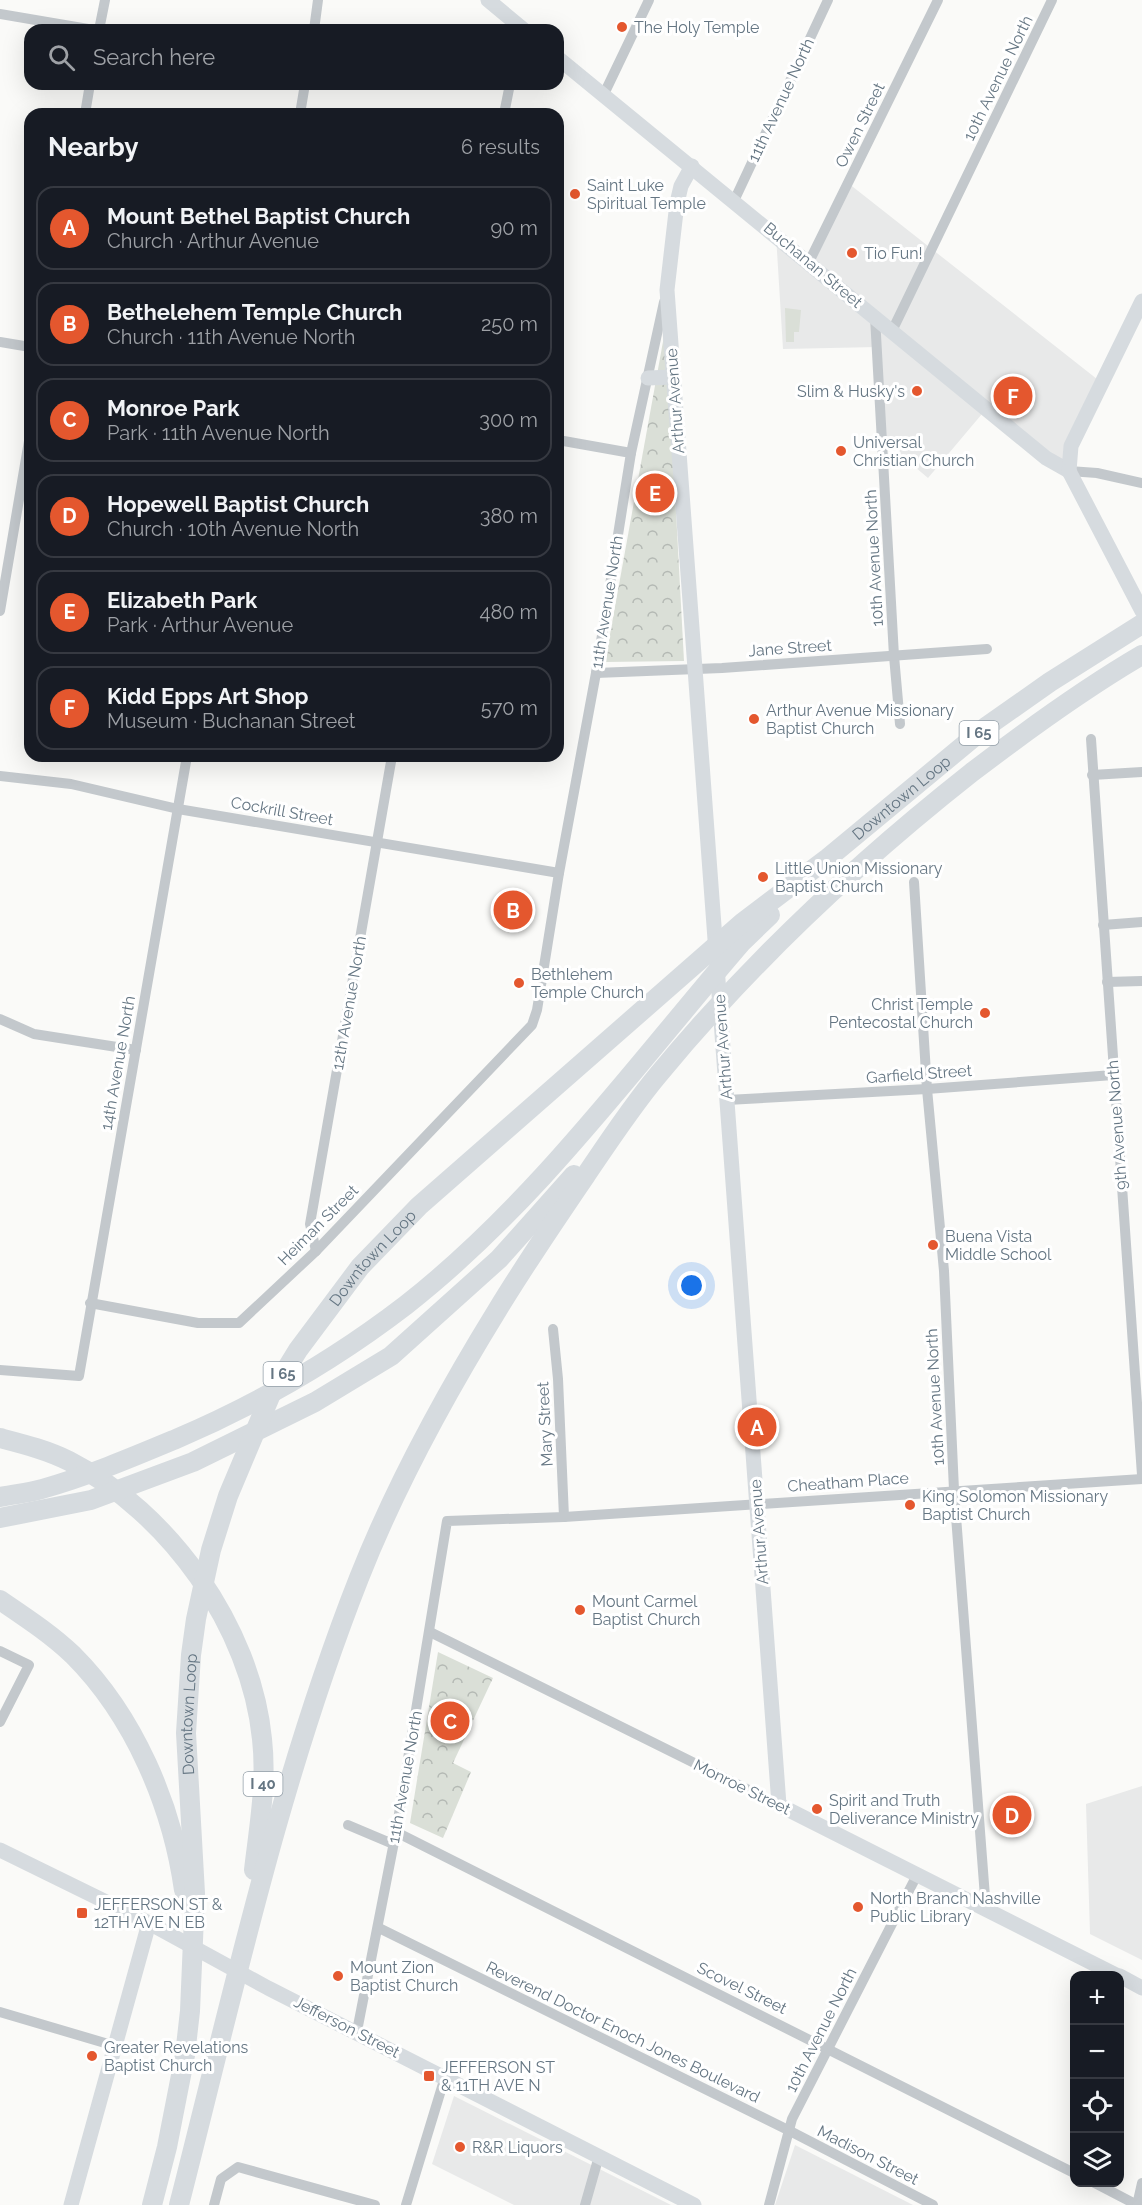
<!DOCTYPE html>
<html lang="en">
<head>
<meta charset="utf-8">
<style>
	:root { --surface:#171b24; --page:#20242c; --text:#f1f3f6; --muted:#9ea1a6; --line:#363941; --accent:#e4572e }
	body { margin:0; font-family:Raleway,sans-serif; background:var(--page); color:var(--text) }
	.controls { position:absolute; right:18px; bottom:18px; display:grid; overflow:hidden; border-radius:12px; box-shadow:0 6px 24px #0002 }
	.controls button { width:54px; height:54px; display:grid; place-items:center; padding:0; border:0; border-bottom:2px solid var(--line); background:var(--surface); color:var(--text); font:30px sans-serif }
	.you { position:absolute; left:692px; top:1286px; width:21px; height:21px; margin:-15px; border:4px solid #fff; border-radius:50%; background:#1a73e8; box-shadow:0 0 0 9px #1a73e833 }
	.badge { display:grid; place-items:center; width:39px; height:39px; border-radius:50%; background:var(--accent); color:#fff; font-size:20px; font-weight:700 }
	.pin { position:absolute; translate:-50% -50%; border:3px solid #fff; box-shadow:0 2px 6px #0006 }
	.list { margin:0; padding:0; list-style:none }
	h2 { display:flex; justify-content:space-between; align-items:center; height:78px; margin:0; padding:0 24px; font-size:26px }
	h2 small { font-size:20px; font-weight:400; color:var(--muted) }
	.list li { display:grid; grid-template-columns:39px 1fr auto; gap:18px; align-items:center; box-sizing:border-box; height:84px; margin:0 12px 12px; padding:0 12px; border:2px solid var(--line); border-radius:18px }
	.list b { display:block; font-size:22px; white-space:nowrap }
	.list p { margin:0; font-size:20px; white-space:nowrap; color:var(--muted) }
	.list em { font-size:20px; font-style:normal; color:var(--muted) }
	.icon { flex:none; width:33px; height:33px; fill:none; stroke:currentColor; stroke-width:2; stroke-linecap:round; stroke-linejoin:round }
	.map { position:relative; flex:none; width:1142px; height:2205px; overflow:hidden }
	.search { position:absolute; background:var(--surface); box-shadow:0 6px 24px #0002; left:24px; top:24px; width:540px; height:66px; display:flex; align-items:center; gap:15px; box-sizing:border-box; padding:0 21px; border-radius:18px; color:var(--muted); font-size:22px }
	.panel { position:absolute; background:var(--surface); box-shadow:0 6px 24px #0002; left:24px; top:108px; width:540px; height:654px; border-radius:18px }
	.map>svg:first-child { display:block }
</style>
</head>
<body>
<div class="map">
<svg width="1142" height="2205" viewBox="0 0 1142 2205">
	<defs>
		<pattern id="forest-crowns" width="20" height="18" patternUnits="userSpaceOnUse" patternTransform="scale(1.5)"><rect width="20" height="18" fill="#dadfd7"/><path d="M2 6a3 3 0 1 1 6 0M12 15a3 3 0 1 1 6 0" fill="none" stroke="#b4b9b4"/></pattern>
	</defs>
	<rect width="100%" height="100%" fill="#fafaf8"/>
	<!-- built -->
	<g fill="#e8e9e9">
		<polygon points="848,183 1102,383 1069,471 987,408 928,478 882,439 877,347 783,349 776,235 809,262"/>
		<polygon points="1142,1786 1142,1960 1090,1934 1086,1804"/>
		<polygon points="454,2096 671,2205 514,2205 432,2164"/>
		<polygon points="795,2145 913,2205 775,2205"/>
	</g>
	<!-- forest -->
	<g fill="url(#forest-crowns)">
		<polygon points="666,325 684,661 605,662"/>
		<polygon points="438,1652 493,1678 453,1763 471,1772 443,1838 410,1823"/>
	</g>
	<!-- pitch -->
	<g fill="#dadfd7">
		<polygon points="785,308 801,310 799,332 794,332 794,342 786,342"/>
		<polygon points="641,472 667,476 660,518 634,514"/>
	</g>
	<g fill="none" stroke-linecap="round" stroke-linejoin="round">
		<!-- street -->
		<g stroke="#c3c8cc" stroke-width="10">
			<polyline points="0,14 94,30"/>
			<polyline points="99,30 105,0"/>
			<polyline points="314,30 318,0"/>
			<polyline points="604,94 649,0"/>
			<polyline points="85,114 90,84"/>
			<polyline points="300,114 305,84"/>
			<polyline points="504,114 510,84"/>
			<polyline points="734,201 828,0"/>
			<polyline points="809,262 938,0"/>
			<polyline points="875,317 894,656 900,724"/>
			<polyline points="892,331 1052,0"/>
			<polyline points="0,342 30,347"/>
			<polyline points="558,440 631,453"/>
			<polyline points="1069,471 1097,473 1142,483"/>
			<polyline points="0,611 30,435"/>
			<polyline points="596,673 722,668 987,649"/>
			<polyline points="1091,739 1142,1475"/>
			<polyline points="1092,775 1142,772"/>
			<polyline points="0,776 71,784 178,809 559,873"/>
			<polyline points="914,882 927,1089 944,1271 954,1490 986,1910"/>
			<polyline points="1103,925 1142,922"/>
			<polyline points="1107,982 1142,981"/>
			<polyline points="0,1019 34,1034 136,1050"/>
			<polyline points="727,1100 927,1089 1113,1075"/>
			<polyline points="316,1251 310,1224 392,756"/>
			<polyline points="90,1303 198,1323 239,1323 316,1251 532,1025 537,1010 559,873 596,673 631,453 664,302"/>
			<polyline points="553,1329 558,1379 564,1517"/>
			<polyline points="0,1370 79,1376 187,756"/>
			<polyline points="430,1632 779,1805"/>
			<polyline points="0,1651 29,1665 0,1722"/>
			<polyline points="348,1825 393,1844"/>
			<polyline points="396,1832 1074,2173"/>
			<polyline points="379,1928 790,2131 933,2205"/>
			<polyline points="0,2012 115,2046"/>
			<polyline points="357,2031 396,1832 447,1521 564,1517 1142,1479"/>
			<polyline points="1093,2182 1137,2205"/>
			<polyline points="214,2205 221,2179 238,2167 375,2205"/>
			<polyline points="406,2205 445,2077"/>
			<polyline points="585,2205 599,2156"/>
			<polyline points="769,2205 792,2119 917,1875"/>
			<polyline points="1137,2205 1142,2183"/>
		</g>
		<!-- secondary -->
		<g stroke="#d6dbdf" stroke-width="15">
			<polyline points="488,0 524,30"/>
			<polyline points="558,58 1046,458 1069,471"/>
			<polyline points="692,166 681,186 677,203 667,290 779,1805 1118,1976"/>
			<polyline points="648,378 673,377"/>
			<polyline points="1069,471 1071,446 1142,301"/>
			<polyline points="1069,471 1142,611"/>
			<polyline points="0,1850 149,1923 268,1988 694,2205"/>
			<polyline points="1120,1976 1142,1988"/>
			<polyline points="71,2205 149,1923"/>
		</g>
		<!-- highway -->
		<g stroke="#d6dbdf" stroke-width="20">
			<path d="M0,1438c23,6 47,12 69,23 100,51 182,166 193,278 5,44 -3,88 -8,131"/>
			<path d="M0,1497c14,-3 29,-4 42,-8 46,-13 91,-32 134,-50 80,-34 161,-81 230,-134 130,-102 229,-239 336,-363l28,-27"/>
			<polyline points="0,1518 91,1500 193,1462 315,1402 391,1356 499,1259 574,1175"/>
			<path d="M0,1600c25,17 51,34 73,55 61,61 99,150 111,235"/>
			<path id="s1" d="M152,2205l15,-58 18,-92 5,-44 5,-118 -9,-160 5,-78 5,-36 15,-69 17,-54 43,-102 27,-44 62,-83 59,-61 323,-283 86,-65 158,-131 64,-45 92,-58"/>
			<path d="M179,2205c54,-211 100,-424 180,-627 37,-94 86,-183 139,-269 28,-46 58,-90 88,-134 23,-34 46,-69 72,-100 93,-113 199,-212 313,-302 55,-42 111,-83 171,-118"/>
		</g>
	</g>
	<!-- markers -->
	<g fill="#e4572e" stroke="#fff" stroke-width="2">
		<circle cx="622" cy="27" r="6"/>
		<circle cx="575" cy="194" r="6"/>
		<circle cx="852" cy="253" r="6"/>
		<circle cx="917" cy="391" r="6"/>
		<circle cx="841" cy="451" r="6"/>
		<circle cx="754" cy="719" r="6"/>
		<circle cx="763" cy="877" r="6"/>
		<circle cx="519" cy="983" r="6"/>
		<circle cx="985" cy="1013" r="6"/>
		<circle cx="933" cy="1245" r="6"/>
		<circle cx="910" cy="1505" r="6"/>
		<circle cx="580" cy="1610" r="6"/>
		<circle cx="817" cy="1809" r="6"/>
		<circle cx="858" cy="1907" r="6"/>
		<rect x="76" y="1907" width="12" height="12" rx="3"/>
		<circle cx="338" cy="1976" r="6"/>
		<circle cx="92" cy="2056" r="6"/>
		<rect x="423" y="2070" width="12" height="12" rx="3"/>
		<circle cx="460" cy="2147" r="6"/>
	</g>
	<g text-anchor="middle" dominant-baseline="central" stroke-width="6" stroke-linejoin="round" paint-order="stroke">
		<!-- shield labels -->
		<g fill="#fff" stroke="#939fa8" stroke-width="1.5">
			<rect x="959.5" y="721" width="39" height="24" rx="4.5"/>
			<rect x="263.5" y="1362" width="39" height="24" rx="4.5"/>
			<rect x="243.5" y="1772" width="39" height="24" rx="4.5"/>
		</g>
		<g font-size="15" font-weight="bold" fill="#657683">
			<text x="979" y="733">I 65</text>
			<text x="283" y="1374">I 65</text>
			<text x="263" y="1784">I 40</text>
		</g>
		<!-- poi labels -->
		<g font-size="16" fill="#657683" stroke="#fff" text-anchor="start">
			<text x="634" y="27">The Holy Temple</text>
			<text x="587" y="185">Saint Luke<tspan x="587" dy="18">Spiritual Temple</tspan></text>
			<text x="864" y="253">Tio Fun!</text>
			<text x="905" y="391" text-anchor="end">Slim &amp; Husky's</text>
			<text x="853" y="442">Universal<tspan x="853" dy="18">Christian Church</tspan></text>
			<text x="766" y="710">Arthur Avenue Missionary<tspan x="766" dy="18">Baptist Church</tspan></text>
			<text x="775" y="868">Little Union Missionary<tspan x="775" dy="18">Baptist Church</tspan></text>
			<text x="531" y="974">Bethlehem<tspan x="531" dy="18">Temple Church</tspan></text>
			<text x="973" y="1004" text-anchor="end">Christ Temple<tspan x="973" dy="18">Pentecostal Church</tspan></text>
			<text x="945" y="1236">Buena Vista<tspan x="945" dy="18">Middle School</tspan></text>
			<text x="922" y="1496">King Solomon Missionary<tspan x="922" dy="18">Baptist Church</tspan></text>
			<text x="592" y="1601">Mount Carmel<tspan x="592" dy="18">Baptist Church</tspan></text>
			<text x="829" y="1800">Spirit and Truth<tspan x="829" dy="18">Deliverance Ministry</tspan></text>
			<text x="870" y="1898">North Branch Nashville<tspan x="870" dy="18">Public Library</tspan></text>
			<text x="94" y="1904">JEFFERSON ST &amp;<tspan x="94" dy="18">12TH AVE N EB</tspan></text>
			<text x="350" y="1967">Mount Zion<tspan x="350" dy="18">Baptist Church</tspan></text>
			<text x="104" y="2047">Greater Revelations<tspan x="104" dy="18">Baptist Church</tspan></text>
			<text x="441" y="2067">JEFFERSON ST<tspan x="441" dy="18">&amp; 11TH AVE N</tspan></text>
			<text x="472" y="2147">R&amp;R Liquors</text>
		</g>
		<!-- street labels -->
		<g font-size="16" fill="#657683" stroke="#fff">
			<text transform="translate(998 78) rotate(-64)">10th Avenue North</text>
			<text transform="translate(781 100) rotate(-65)">11th Avenue North</text>
			<text transform="translate(860 125) rotate(-64)">Owen Street</text>
			<text transform="translate(813 265) rotate(40)">Buchanan Street</text>
			<text transform="translate(675 401) rotate(-94)">Arthur Avenue</text>
			<text transform="translate(874 558) rotate(-93)">10th Avenue North</text>
			<text transform="translate(607 602) rotate(-81)">11th Avenue North</text>
			<text transform="translate(790 648) rotate(-4)">Jane Street</text>
			<text stroke="none"><textPath href="#s1" startOffset="1701">Downtown Loop</textPath></text>
			<text transform="translate(282 811) rotate(10)">Cockrill Street</text>
			<text transform="translate(349 1003) rotate(-80)">12th Avenue North</text>
			<text transform="translate(723 1047) rotate(-94)">Arthur Avenue</text>
			<text transform="translate(118 1063) rotate(-80)">14th Avenue North</text>
			<text transform="translate(919 1074) rotate(-4)">Garfield Street</text>
			<text transform="translate(1117 1125) rotate(-94)">9th Avenue North</text>
			<text transform="translate(318 1225) rotate(-45)">Heiman Street</text>
			<text stroke="none"><textPath href="#s1" startOffset="999">Downtown Loop</textPath></text>
			<text transform="translate(935 1397) rotate(-93)">10th Avenue North</text>
			<text transform="translate(545 1424) rotate(-93)">Mary Street</text>
			<text transform="translate(848 1482) rotate(-4)">Cheatham Place</text>
			<text transform="translate(759 1532) rotate(-94)">Arthur Avenue</text>
			<text stroke="none"><textPath href="#s1" startOffset="495">Downtown Loop</textPath></text>
			<text transform="translate(405 1777) rotate(-80)">11th Avenue North</text>
			<text transform="translate(742 1787) rotate(26)">Monroe Street</text>
			<text transform="translate(742 1988) rotate(26)">Scovel Street</text>
			<text transform="translate(347 2027) rotate(27)">Jefferson Street</text>
			<text transform="translate(821 2030) rotate(-63)">10th Avenue North</text>
			<text transform="translate(623 2032) rotate(26)">Reverend Doctor Enoch Jones Boulevard</text>
			<text transform="translate(868 2155) rotate(27)">Madison Street</text>
		</g>
	</g>
</svg>
<div class="controls">
<button>+</button>
<button>−</button>
<button><svg class="icon" aria-label="locate" viewBox="0 0 24 24"><circle cx="12" cy="12" r="6"/><path d="M12 2v4M12 18v4M2 12h4M18 12h4"/></svg></button>
<button><svg class="icon" aria-label="layers" viewBox="0 0 24 24"><path d="M12 4l9 5-9 5-9-5zM3 14l9 5 9-5"/></svg></button>
</div>
<div class="you"></div>
<div class="pin badge" style="left:757px;top:1427px">A</div>
<div class="pin badge" style="left:513px;top:910px">B</div>
<div class="pin badge" style="left:450px;top:1721px">C</div>
<div class="pin badge" style="left:1012px;top:1815px">D</div>
<div class="pin badge" style="left:655px;top:493px">E</div>
<div class="pin badge" style="left:1013px;top:396px">F</div>
<div class="search"><svg class="icon" aria-label="search" viewBox="0 0 24 24"><circle cx="10" cy="10" r="6"/><path d="M15 15l6 6"/></svg>Search here</div>
<section class="panel">
<h2>Nearby<small>6 results</small></h2>
<ul class="list">
<li><span class="badge">A</span><div><b>Mount Bethel Baptist Church</b><p>Church · Arthur Avenue</p></div><em>90 m</em></li>
<li><span class="badge">B</span><div><b>Bethelehem Temple Church</b><p>Church · 11th Avenue North</p></div><em>250 m</em></li>
<li><span class="badge">C</span><div><b>Monroe Park</b><p>Park · 11th Avenue North</p></div><em>300 m</em></li>
<li><span class="badge">D</span><div><b>Hopewell Baptist Church</b><p>Church · 10th Avenue North</p></div><em>380 m</em></li>
<li><span class="badge">E</span><div><b>Elizabeth Park</b><p>Park · Arthur Avenue</p></div><em>480 m</em></li>
<li><span class="badge">F</span><div><b>Kidd Epps Art Shop</b><p>Museum · Buchanan Street</p></div><em>570 m</em></li>
</ul>
</section>
</div>
</body>
</html>
